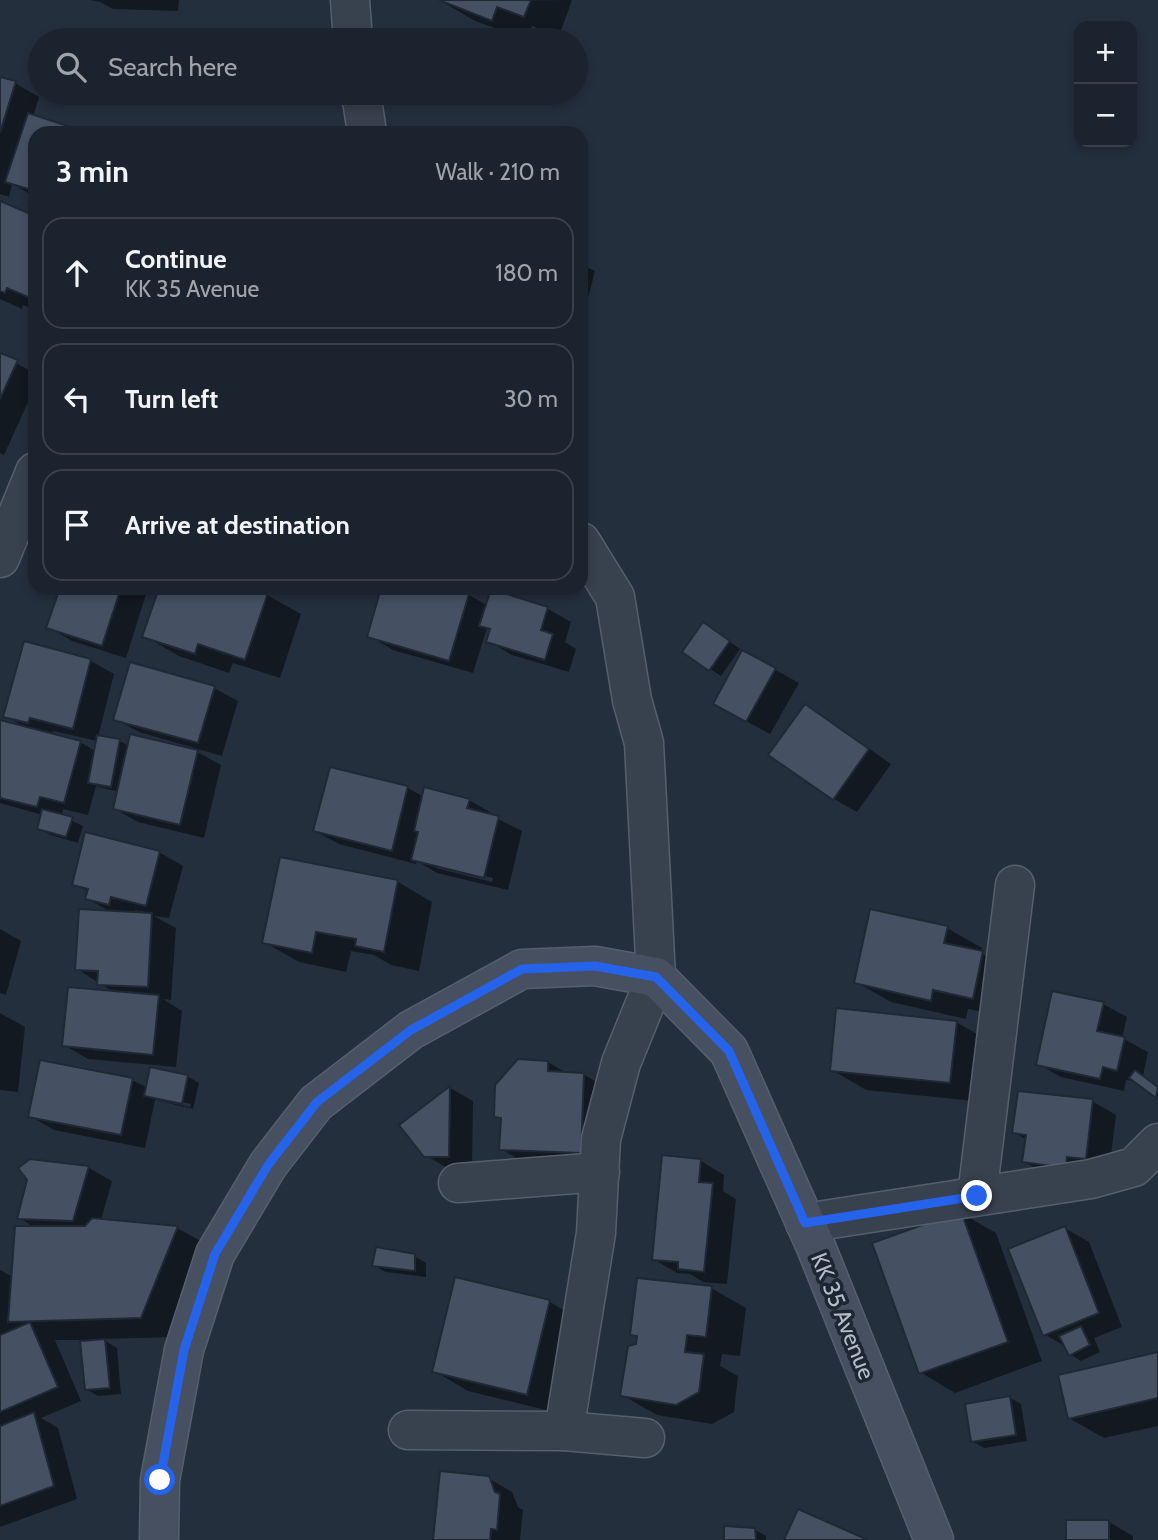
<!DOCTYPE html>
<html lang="en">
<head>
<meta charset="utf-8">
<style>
	:root { --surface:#1b232e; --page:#242b36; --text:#f1f3f6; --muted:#a0a4aa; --line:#39404a }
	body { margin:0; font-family:Cabin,sans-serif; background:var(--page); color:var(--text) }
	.controls { position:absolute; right:21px; top:21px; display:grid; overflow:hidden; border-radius:14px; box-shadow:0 4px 10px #0003 }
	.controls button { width:63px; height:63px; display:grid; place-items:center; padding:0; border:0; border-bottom:2px solid var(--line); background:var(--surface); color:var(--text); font:35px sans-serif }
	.stop { position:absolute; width:21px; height:21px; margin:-16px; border:5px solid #2563eb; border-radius:50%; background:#fff }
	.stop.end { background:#2563eb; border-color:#fff; box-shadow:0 2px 7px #0008 }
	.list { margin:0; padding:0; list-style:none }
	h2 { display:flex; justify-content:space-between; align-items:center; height:91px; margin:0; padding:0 28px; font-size:30px }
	h2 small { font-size:23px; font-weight:400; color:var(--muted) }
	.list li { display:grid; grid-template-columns:46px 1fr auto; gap:21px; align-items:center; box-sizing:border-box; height:112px; margin:0 14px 14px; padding:0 14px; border:2px solid var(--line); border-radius:21px }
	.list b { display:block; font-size:26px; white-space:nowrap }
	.list p { margin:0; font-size:23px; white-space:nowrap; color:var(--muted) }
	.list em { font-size:23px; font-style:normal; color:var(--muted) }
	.icon { flex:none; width:38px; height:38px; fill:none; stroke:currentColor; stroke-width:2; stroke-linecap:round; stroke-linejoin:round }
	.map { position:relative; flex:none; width:1158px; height:1540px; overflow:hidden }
	.search { position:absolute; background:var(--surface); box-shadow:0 4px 10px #0003; left:28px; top:28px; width:560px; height:77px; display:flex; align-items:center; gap:18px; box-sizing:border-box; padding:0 24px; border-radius:38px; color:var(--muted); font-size:26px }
	.panel { position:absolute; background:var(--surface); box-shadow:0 4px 10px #0003; left:28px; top:126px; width:560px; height:469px; border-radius:21px }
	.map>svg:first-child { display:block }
</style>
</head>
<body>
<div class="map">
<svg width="1158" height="1540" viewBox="0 0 1158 1540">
	<rect width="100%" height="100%" fill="#242f3e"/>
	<!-- shadow -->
	<g fill="#0007" fill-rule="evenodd">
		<polygon points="90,0 179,0 178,11 113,9 100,2"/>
		<polygon points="572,0 559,36 532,26 527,39 475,21 441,1"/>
		<polygon points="0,79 15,83 39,97 33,117 83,133 35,133 35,197 12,184 9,197 0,194"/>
		<polygon points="0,203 35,218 35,310 23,305 22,309 0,299"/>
		<polygon points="581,264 595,271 587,302 581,300"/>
		<polygon points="0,355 35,373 35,387 4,455 0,453"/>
		<polygon points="62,588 148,588 126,658 72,641 48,627"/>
		<polygon points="161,588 247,588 267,595 301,614 280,678 233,663 229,673 179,656 144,636"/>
		<polygon points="383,588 444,588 469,595 488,606 493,591 548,609 571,622 565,642 576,649 569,672 512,655 488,641 491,631 487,628 473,673 393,650 369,636"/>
		<polygon points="714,631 740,649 721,676 710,669"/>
		<path d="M25,643l66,18 23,13 -16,63 22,4 9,5 63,3 29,16 -17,73 -66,-16 -23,-13 4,-17 -23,-6 -8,29 -25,-6 -1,7 21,10 -5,17 -27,-8 -12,-6 4,-14 -43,-12v-81l23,4 -18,-10zM53,731l44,10 -2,10 -15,-9 -28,-7z"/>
		<polygon points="743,652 799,683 770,734 738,717"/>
		<polygon points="214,688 238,701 222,756 139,732 115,719"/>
		<polygon points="806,706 829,720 891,764 857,812 834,799"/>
		<path d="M331,769l77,19 16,9 45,3 24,14 -1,2 30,15 -14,59 -71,-17 -20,-12 -1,3 -77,-20 -24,-13zM436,864l57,14 -1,4 -56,-14z"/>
		<path d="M159,852l24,14 -14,52 -15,-2 22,12 -5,72 -8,-1 19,12 -6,56 -88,-8 -24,-14 51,-52 -38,-24 34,-57 -24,-13 2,-7 -15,-8zM135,910l10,2v2h-10z"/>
		<polygon points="398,882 432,902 419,971 391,965 374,955 351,951 346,972 299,962 264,942"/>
		<polygon points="947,928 982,948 981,953 1017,973 1007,1017 968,1009 966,1019 891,1002 856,982"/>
		<polygon points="0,929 21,941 6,995 0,993"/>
		<polygon points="1103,1004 1127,1017 1122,1038 1148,1052 1143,1076 1158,1087 1158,1097 1137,1082 1126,1080 1124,1091 1061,1077 1038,1064"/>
		<polygon points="0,1013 25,1027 18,1092 0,1090"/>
		<polygon points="956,1022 991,1042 984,1102 866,1090 832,1070"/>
		<polygon points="548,1062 568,1074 583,1074 607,1088 604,1166 525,1163 501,1149 502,1120 496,1116"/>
		<path d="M187,1076l12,7 -6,26 -38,-9 -10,48 -91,-18 -24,-14 102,-36 16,8zM156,1097l35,7 -1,3 -34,-7z"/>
		<polygon points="450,1088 473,1101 472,1170 449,1169 425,1155 401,1125"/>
		<polygon points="1092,1101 1116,1115 1109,1171 1048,1175 1024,1162 1027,1140 1014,1132"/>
		<polygon points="31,1160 89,1168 112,1181 101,1220 177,1228 212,1247 176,1337 102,1339 117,1348 121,1394 98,1396 86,1389 82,1340 55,1340 81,1401 41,1418 58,1428 77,1499 0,1527 0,1270 13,1277 36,1228 19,1218 29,1179"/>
		<polygon points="701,1161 724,1175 723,1191 736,1199 727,1284 703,1282 690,1274 677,1273 653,1259"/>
		<polygon points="961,1213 996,1233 1042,1361 955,1393 920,1372"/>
		<polygon points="1065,1228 1089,1242 1122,1327 1094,1338 1100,1352 1081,1361 1070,1354 1066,1347 1044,1334"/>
		<polygon points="414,1256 426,1263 426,1277 386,1272 374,1266"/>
		<polygon points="457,1279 550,1302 584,1322 562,1414 468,1391 434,1371"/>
		<polygon points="711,1288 746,1308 740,1356 722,1354 720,1366 738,1376 734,1412 712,1424 657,1415 622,1395 637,1345 638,1338 632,1334"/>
		<polygon points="1158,1354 1158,1426 1104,1438 1069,1418"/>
		<polygon points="1009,1397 1021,1404 1027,1441 984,1448 972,1441"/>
		<polygon points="488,1478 512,1492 518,1507 523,1510 520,1540 435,1540"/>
		<polygon points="1109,1522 1133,1536 1133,1540 1068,1540"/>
		<polygon points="754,1529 766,1536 766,1540 725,1540"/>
	</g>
	<!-- building -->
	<g fill="#455162" stroke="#1f2835" stroke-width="2">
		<polygon points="439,0 531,0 524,17 497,7 492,21"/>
		<polygon points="0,77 16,81 0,133"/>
		<polygon points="28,113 89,133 35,133 35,191 5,182"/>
		<polygon points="0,201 35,216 35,300 7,288 5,293 0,291"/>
		<polygon points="0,353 18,360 0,399"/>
		<polygon points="60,588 121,588 102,646 46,628"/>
		<polygon points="159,588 253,588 268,593 245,660 198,644 195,654 142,637"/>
		<polygon points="381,588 450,588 469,594 449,661 367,637"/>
		<polygon points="491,589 548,607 541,630 553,634 545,660 486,642 490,629 479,626"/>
		<polygon points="703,622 730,641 709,671 682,652"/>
		<polygon points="24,641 91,659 73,729 30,718 28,723 3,717"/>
		<polygon points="742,650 776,668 746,722 713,704"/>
		<polygon points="130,662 215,686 198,743 113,720"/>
		<polygon points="805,704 869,749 833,800 768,755"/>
		<polygon points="0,720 81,741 64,803 40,797 37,807 0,798"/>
		<polygon points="130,734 198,750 180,825 113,809"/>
		<polygon points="97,735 120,739 111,787 88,783"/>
		<polygon points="330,767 408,786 392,851 313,831"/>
		<polygon points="424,787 470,799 467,808 499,816 484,878 411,860 418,832 414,831"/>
		<polygon points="42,809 73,817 66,837 37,829"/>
		<polygon points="85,832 160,851 146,906 111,897 109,905 85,899 88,889 72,885"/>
		<polygon points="280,857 398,880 384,952 355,946 356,939 316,932 312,953 262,943"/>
		<polygon points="79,909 152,913 148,987 97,985 98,971 75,970"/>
		<polygon points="870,909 948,926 944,943 983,951 973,999 933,990 931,1001 854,983"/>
		<polygon points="68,987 159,995 153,1055 62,1046"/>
		<polygon points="1052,991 1104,1002 1097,1031 1125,1037 1117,1071 1103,1067 1100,1079 1036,1065"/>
		<polygon points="836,1008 957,1021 950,1083 830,1071"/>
		<polygon points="518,1059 548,1061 548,1071 584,1073 581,1153 499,1150 501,1118 494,1117 495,1085"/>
		<polygon points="40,1060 133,1078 121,1135 28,1117"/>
		<polygon points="150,1067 188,1075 182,1104 144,1096"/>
		<polygon points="1135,1070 1158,1087 1156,1098 1129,1078"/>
		<polygon points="450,1086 449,1157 424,1157 399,1125"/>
		<polygon points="1018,1091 1093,1099 1086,1159 1067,1157 1066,1168 1022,1162 1026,1135 1012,1133"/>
		<polygon points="662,1155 701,1159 699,1182 713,1183 704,1272 678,1269 678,1262 652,1260"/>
		<polygon points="30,1159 89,1166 73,1221 17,1219 27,1180 18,1168"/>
		<polygon points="961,1211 1008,1342 919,1374 872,1243"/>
		<polygon points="92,1218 178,1226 141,1318 8,1322 15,1226 85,1226"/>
		<polygon points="1065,1226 1099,1313 1043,1336 1008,1249"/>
		<polygon points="376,1247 415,1254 415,1271 372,1266"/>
		<polygon points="455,1277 550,1300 527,1395 432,1372"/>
		<polygon points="637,1278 712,1286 706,1337 687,1335 685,1352 704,1354 699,1392 676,1405 620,1396 628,1346 636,1344 637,1336 630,1335"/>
		<polygon points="30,1322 58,1387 0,1412 0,1335"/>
		<polygon points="1081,1326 1090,1345 1069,1356 1059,1336"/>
		<polygon points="105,1339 110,1388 85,1390 80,1341"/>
		<polygon points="1158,1352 1158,1398 1068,1419 1058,1375"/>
		<polygon points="1010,1396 1016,1435 971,1442 965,1404"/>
		<polygon points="34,1412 54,1486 0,1506 0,1426"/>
		<polygon points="440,1471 489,1476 495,1492 500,1494 497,1530 491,1529 490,1540 433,1540"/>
		<polygon points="798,1509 868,1540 784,1540"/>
		<rect x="1066" y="1520" width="43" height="20"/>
		<polygon points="724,1526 755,1528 756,1540 724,1540"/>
	</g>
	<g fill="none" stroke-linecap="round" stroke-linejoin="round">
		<!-- minor casing -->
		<g stroke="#565f6c" stroke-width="41">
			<g id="minor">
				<polyline points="350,0 353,40"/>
				<polyline points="361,93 367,133"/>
				<polyline points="0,558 35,472"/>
				<polyline points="458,1183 600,1172"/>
				<polyline points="977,1196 1015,885"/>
				<polyline points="805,1223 1091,1179 1134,1167 1158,1143"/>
				<polyline points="408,1430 564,1431 596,1233 601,1139 621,1063 656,977 644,743 632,700 615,597 581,542"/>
				<polyline points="564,1431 645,1438"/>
			</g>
		</g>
		<!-- secondary casing -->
		<g stroke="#565f6c" stroke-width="41">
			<polyline id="secondary" points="159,1540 160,1480 184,1350 215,1254 268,1165 316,1103 411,1030 522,969 595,966 656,977 729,1051 816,1247 934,1540"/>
		</g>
		<!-- minor -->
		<use href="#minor" stroke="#38414e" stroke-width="38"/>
		<!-- secondary -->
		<use href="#secondary" stroke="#465061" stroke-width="38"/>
	</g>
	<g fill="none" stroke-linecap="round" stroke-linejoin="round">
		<!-- route -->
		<polyline stroke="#2563eb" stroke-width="9" points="160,1480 184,1350 215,1254 268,1165 317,1102 411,1030 522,969 595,966 656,977 729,1051 805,1223 977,1196"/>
	</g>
	<g text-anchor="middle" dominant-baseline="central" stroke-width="7" stroke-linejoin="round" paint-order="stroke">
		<!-- street labels -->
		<g font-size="23" fill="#b4bcc9" stroke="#1d2633">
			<text transform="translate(843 1316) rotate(68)">KK 35 Avenue</text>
		</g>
	</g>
</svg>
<div class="controls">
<button>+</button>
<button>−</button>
</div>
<div class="stop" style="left:160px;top:1480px"></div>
<div class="stop end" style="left:977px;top:1196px"></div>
<div class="search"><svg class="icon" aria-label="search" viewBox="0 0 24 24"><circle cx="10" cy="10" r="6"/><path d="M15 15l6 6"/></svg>Search here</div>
<section class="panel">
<h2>3 min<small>Walk · 210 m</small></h2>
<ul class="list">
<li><svg class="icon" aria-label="ahead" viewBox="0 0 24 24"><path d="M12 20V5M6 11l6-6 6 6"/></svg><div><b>Continue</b><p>KK 35 Avenue</p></div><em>180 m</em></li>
<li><svg class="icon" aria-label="left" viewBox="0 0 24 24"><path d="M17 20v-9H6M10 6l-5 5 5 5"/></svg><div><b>Turn left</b></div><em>30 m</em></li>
<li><svg class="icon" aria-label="arrive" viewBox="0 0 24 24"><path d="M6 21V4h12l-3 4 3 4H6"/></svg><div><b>Arrive at destination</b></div></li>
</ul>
</section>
</div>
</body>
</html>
